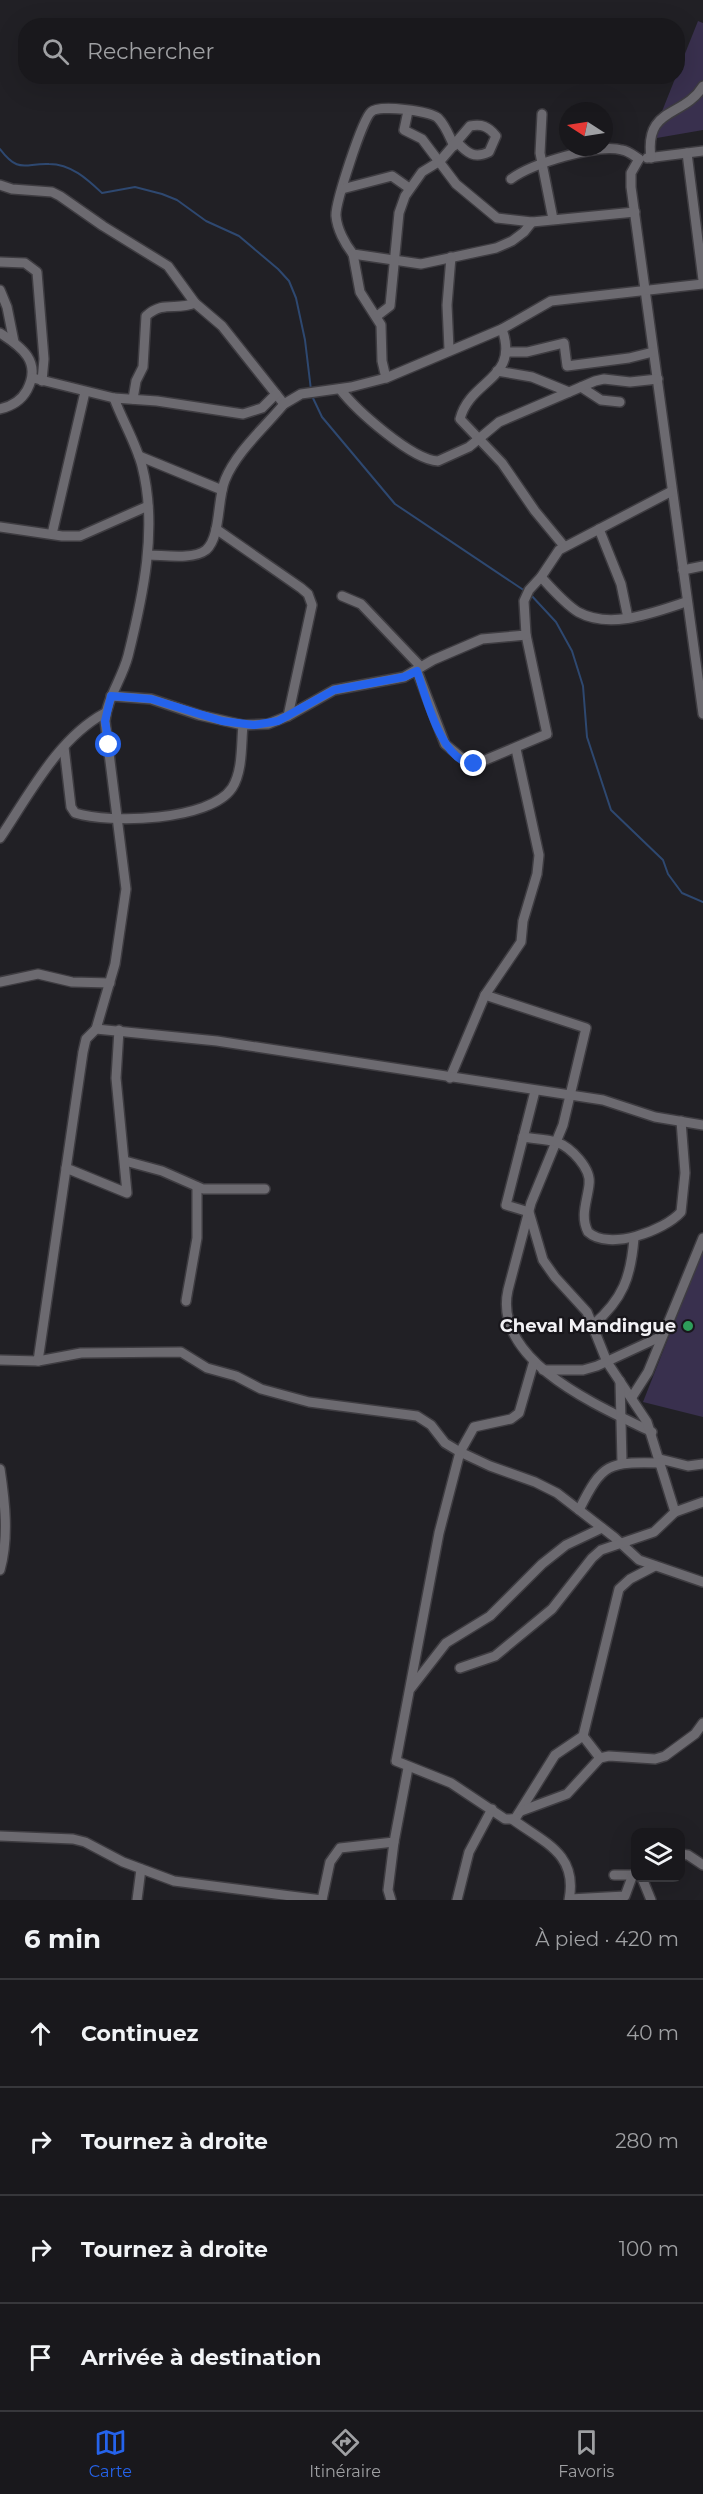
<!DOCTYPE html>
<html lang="fr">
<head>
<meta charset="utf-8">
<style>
	:root { --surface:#19181c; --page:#222125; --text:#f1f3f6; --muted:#9fa0a3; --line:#37373b; --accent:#2563eb }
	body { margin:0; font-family:Montserrat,sans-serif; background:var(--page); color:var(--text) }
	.controls { position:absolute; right:18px; bottom:18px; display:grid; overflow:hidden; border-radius:12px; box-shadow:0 6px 24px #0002 }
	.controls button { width:54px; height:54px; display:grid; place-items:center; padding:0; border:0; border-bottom:2px solid var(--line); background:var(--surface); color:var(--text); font:30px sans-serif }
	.compass { position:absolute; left:559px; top:102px; width:54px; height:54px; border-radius:50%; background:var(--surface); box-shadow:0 6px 24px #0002; rotate:282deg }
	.stop { position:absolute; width:18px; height:18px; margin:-14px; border:4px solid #2563eb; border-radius:50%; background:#fff }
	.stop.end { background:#2563eb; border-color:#fff; box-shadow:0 2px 6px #0008 }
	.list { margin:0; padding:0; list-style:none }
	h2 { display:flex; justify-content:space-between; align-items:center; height:78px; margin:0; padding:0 24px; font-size:26px }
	h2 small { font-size:20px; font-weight:400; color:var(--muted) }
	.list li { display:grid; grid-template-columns:39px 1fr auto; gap:18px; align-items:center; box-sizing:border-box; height:108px; padding:0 24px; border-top:2px solid var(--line) }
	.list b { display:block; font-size:22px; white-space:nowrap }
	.list em { font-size:20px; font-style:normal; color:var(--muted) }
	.icon { flex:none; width:33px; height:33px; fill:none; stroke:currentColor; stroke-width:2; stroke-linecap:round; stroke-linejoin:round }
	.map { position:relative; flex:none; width:703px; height:1900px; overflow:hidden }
	.search { position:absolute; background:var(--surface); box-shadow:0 6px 24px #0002; left:18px; right:18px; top:18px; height:66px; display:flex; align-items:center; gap:15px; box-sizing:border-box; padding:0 21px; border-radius:24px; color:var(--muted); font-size:22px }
	.sheet { height:510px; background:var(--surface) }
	nav { display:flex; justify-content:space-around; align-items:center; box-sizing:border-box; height:84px; border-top:2px solid var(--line); background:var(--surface); font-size:16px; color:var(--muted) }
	nav a { display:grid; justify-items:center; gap:3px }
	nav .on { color:var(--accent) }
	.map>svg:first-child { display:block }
</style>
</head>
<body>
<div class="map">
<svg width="703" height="1900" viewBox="0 0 703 1900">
	<rect width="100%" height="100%" fill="#212025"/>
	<!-- green -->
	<g fill="#39304e">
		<polygon points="698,21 703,23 703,130 651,139"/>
		<polygon points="703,1250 703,1417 643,1402"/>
	</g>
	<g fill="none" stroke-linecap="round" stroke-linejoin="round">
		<!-- stream -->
		<g stroke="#2e4870" stroke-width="2">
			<path d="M0,149c19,25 24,14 49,15 22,0 38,15 53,29l33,-6 27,7 15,6 29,21 33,15 39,33 11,12 7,17 9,42 6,50"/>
			<polyline points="312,396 322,417 395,504 525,591"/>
			<polyline points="530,594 556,622 572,651 583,686 587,737 611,810 663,860 668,874 682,893 703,902"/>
		</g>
		<!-- minor casing -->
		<g stroke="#3e3c41" stroke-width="12">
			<g id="minor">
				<polyline points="408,111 404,130 422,139 456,184 497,218 532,222 635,212"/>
				<polyline points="542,114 540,153 553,219"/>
				<path d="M454,146c-5,-10 -8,-20 -16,-28 -8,-7 -59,-14 -67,-6 -9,8 -36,92 -35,104 1,13 9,28 17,38l68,10 75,-16 16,-7 12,-9 8,-10"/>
				<polyline points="687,153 703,280"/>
				<polyline points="647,158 703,151"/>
				<path d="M651,158c-7,-52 33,-40 52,-72"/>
				<polyline points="639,159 631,173 631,187 703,714"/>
				<path d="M511,179c20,-15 87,-36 111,-29 7,1 12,6 17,9"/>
				<polyline points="0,185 12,189 52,192 60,196 103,226 168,266 195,303 222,326 284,404"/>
				<polyline points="342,189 392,176 409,188"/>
				<polyline points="353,254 360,292 381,325 382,361 386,378"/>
				<polyline points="0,262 25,263 37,272 44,359 42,381"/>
				<polyline points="0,290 7,307 14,342"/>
				<path d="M377,316l13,-10 9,-93 6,-17 17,-24 18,-11 30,-35c12,-2 18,0 26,10l-7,16c-15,7 -22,1 -32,-10"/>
				<path d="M502,329c18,51 -32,50 -42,90l42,44 33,48 29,35"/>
				<path d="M0,333c22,14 42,29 27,57 -6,11 -15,16 -27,19"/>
				<polyline points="449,349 447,305 451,257"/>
				<polyline points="507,352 527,352 564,343 567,366 629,358 653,352"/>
				<polyline points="497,371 532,377 569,392"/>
				<polyline points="33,378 114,398 157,401 243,414 262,408 276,394"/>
				<polyline points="581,387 601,400 620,402"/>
				<path d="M340,389c16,21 72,71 98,72l31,-14 30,-25 96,-41 9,-2 26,3 28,-3"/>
				<path d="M133,399l3,-18 7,-14 3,-51c18,-16 30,-5 49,-13"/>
				<polyline points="139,456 222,490"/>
				<polyline points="0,527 62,536 80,536 148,506"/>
				<polyline points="216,529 301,588 308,594 312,605 288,716"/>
				<polyline points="599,529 621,584 628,618"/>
				<polyline points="52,534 85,392"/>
				<path d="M148,555c16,0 45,5 58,-5 15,-13 11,-51 19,-70 11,-28 40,-53 59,-76l17,-10 50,-7 35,-9 116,-49 49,-28 152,-17"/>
				<polyline points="683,570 703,566"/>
				<path d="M541,577c11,12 24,27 37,35 33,18 77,0 108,-10"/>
				<polyline points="342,596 361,604 421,667"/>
				<polyline points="417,671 445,744 469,764 483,761 547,734 526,635"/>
				<polyline points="111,696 151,699 199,715 243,725 268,724 288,716 334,690 404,677 433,660 482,639 526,635 524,601 529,590 541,577 559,550 672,491"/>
				<path d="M64,747l7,60 4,6c35,11 135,8 157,-25 11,-17 9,-44 11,-63"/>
				<path d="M0,838c29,-43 58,-100 105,-125"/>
				<polyline points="0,982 38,974 72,982 110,983"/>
				<path d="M485,995l101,33 -23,97 -32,78 -23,87c-16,72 93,117 144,142"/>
				<path d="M96,1029l19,-65 11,-75 -21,-168c2,-23 17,-42 23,-65 15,-60 30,-128 14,-190 -6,-23 -20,-46 -28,-68"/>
				<polyline points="450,1078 485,995 521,942 523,921 537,874 539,855 516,749"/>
				<polyline points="535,1091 506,1205 529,1212 543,1260 555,1277 587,1312 607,1362 647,1422 675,1512"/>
				<path d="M523,1137c11,2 23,2 33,5 15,5 36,27 33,43 -2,17 -9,31 -1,47 21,19 76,-1 93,-20l4,-39 -4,-52"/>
				<polyline points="125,1161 162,1171 203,1189 265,1189"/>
				<polyline points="66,1168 127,1193 116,1078 119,1030"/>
				<polyline points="186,1301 197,1238 197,1187"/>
				<path d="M593,1325c30,-26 38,-48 41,-87"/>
				<polyline points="0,1360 38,1361 83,1052 86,1039 96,1029 217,1041 603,1100 655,1117 703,1125"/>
				<polyline points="38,1361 81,1353 181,1352 207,1368 236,1376 261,1389 309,1402 417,1416 431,1425 445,1443 460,1452 490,1466 535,1482 557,1493 614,1537 639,1560 703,1582"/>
				<polyline points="534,1361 519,1413 511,1419 474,1427 460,1452 439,1533 396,1761 451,1783 505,1819 515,1819 555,1755 583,1736 619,1589 630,1579 655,1566"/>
				<polyline points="543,1370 583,1370 597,1366 662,1336"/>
				<polyline points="620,1381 622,1462"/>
				<polyline points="632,1397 648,1372 703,1238"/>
				<polyline points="660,1459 688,1466 703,1464"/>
				<path d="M0,1469c5,33 9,69 0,101"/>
				<path d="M579,1510c24,-48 29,-48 82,-47"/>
				<polyline points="460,1668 495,1656 552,1609 592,1558 601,1550 654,1532 675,1512 703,1502"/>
				<polyline points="411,1688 446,1643 490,1616 542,1564 566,1545 602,1528"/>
				<polyline points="583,1736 600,1758"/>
				<polyline points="521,1811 567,1794 600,1758 609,1756 655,1759 665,1756 695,1734 703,1723"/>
				<path d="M512,1819c33,24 66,35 57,81"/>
				<polyline points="0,1836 73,1839 85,1842 123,1862 174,1881 322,1900"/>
				<polyline points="680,1854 688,1855 703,1865"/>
				<polyline points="614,1875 636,1875"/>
				<polyline points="642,1878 651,1900"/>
				<polyline points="570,1899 625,1896 632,1877"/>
				<polyline points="137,1900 141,1869"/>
				<polyline points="322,1900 330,1862 340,1848 394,1842 408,1768"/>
				<polyline points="391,1900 388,1890 394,1842"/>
				<polyline points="457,1900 469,1852 492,1809"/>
			</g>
		</g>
		<!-- minor -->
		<use href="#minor" stroke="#6c6a70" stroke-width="9"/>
	</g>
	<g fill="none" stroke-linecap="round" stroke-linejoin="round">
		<!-- route -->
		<path stroke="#2563eb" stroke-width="8" d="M109,745l-4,-24 6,-25 40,3 71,22 32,4 24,-4 56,-31 70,-13 13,-6c9,26 24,91 57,93"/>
	</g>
	<!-- markers -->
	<circle fill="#2e9e5b" stroke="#18161b" stroke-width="2" cx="688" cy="1326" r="6"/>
	<g text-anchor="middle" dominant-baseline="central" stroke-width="4.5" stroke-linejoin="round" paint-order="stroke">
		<!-- poi labels -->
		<g font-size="18" font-weight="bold" fill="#f2f1f5" stroke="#18161b" text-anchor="end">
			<text x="676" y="1326">Cheval Mandingue</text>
		</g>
	</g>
</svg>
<div class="controls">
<button><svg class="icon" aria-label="layers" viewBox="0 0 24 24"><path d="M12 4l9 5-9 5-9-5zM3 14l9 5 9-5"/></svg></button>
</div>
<svg class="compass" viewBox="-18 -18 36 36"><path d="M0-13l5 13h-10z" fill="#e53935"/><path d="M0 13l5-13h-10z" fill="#9fa0a3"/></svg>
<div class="stop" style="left:109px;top:745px"></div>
<div class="stop end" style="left:474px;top:764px"></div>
<div class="search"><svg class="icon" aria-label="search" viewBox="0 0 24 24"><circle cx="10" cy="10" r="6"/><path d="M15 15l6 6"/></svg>Rechercher</div>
</div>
<section class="sheet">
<h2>6 min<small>À pied · 420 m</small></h2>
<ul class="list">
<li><svg class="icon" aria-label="ahead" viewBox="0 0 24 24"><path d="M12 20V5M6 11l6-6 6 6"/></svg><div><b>Continuez</b></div><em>40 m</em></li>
<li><svg class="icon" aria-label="right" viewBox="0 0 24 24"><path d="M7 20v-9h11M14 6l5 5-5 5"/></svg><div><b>Tournez à droite</b></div><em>280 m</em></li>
<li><svg class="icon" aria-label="right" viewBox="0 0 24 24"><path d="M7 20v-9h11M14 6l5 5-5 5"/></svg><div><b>Tournez à droite</b></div><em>100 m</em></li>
<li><svg class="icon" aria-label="arrive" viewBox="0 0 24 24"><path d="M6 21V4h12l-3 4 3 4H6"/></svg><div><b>Arrivée à destination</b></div></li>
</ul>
</section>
<nav>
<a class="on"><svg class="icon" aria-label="map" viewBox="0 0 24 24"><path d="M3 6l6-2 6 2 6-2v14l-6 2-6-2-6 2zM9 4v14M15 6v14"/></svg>Carte</a>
<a><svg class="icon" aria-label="directions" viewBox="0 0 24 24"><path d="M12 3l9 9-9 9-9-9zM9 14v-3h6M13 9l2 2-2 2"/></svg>Itinéraire</a>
<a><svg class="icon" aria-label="saved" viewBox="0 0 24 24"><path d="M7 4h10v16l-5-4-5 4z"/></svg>Favoris</a>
</nav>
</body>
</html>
